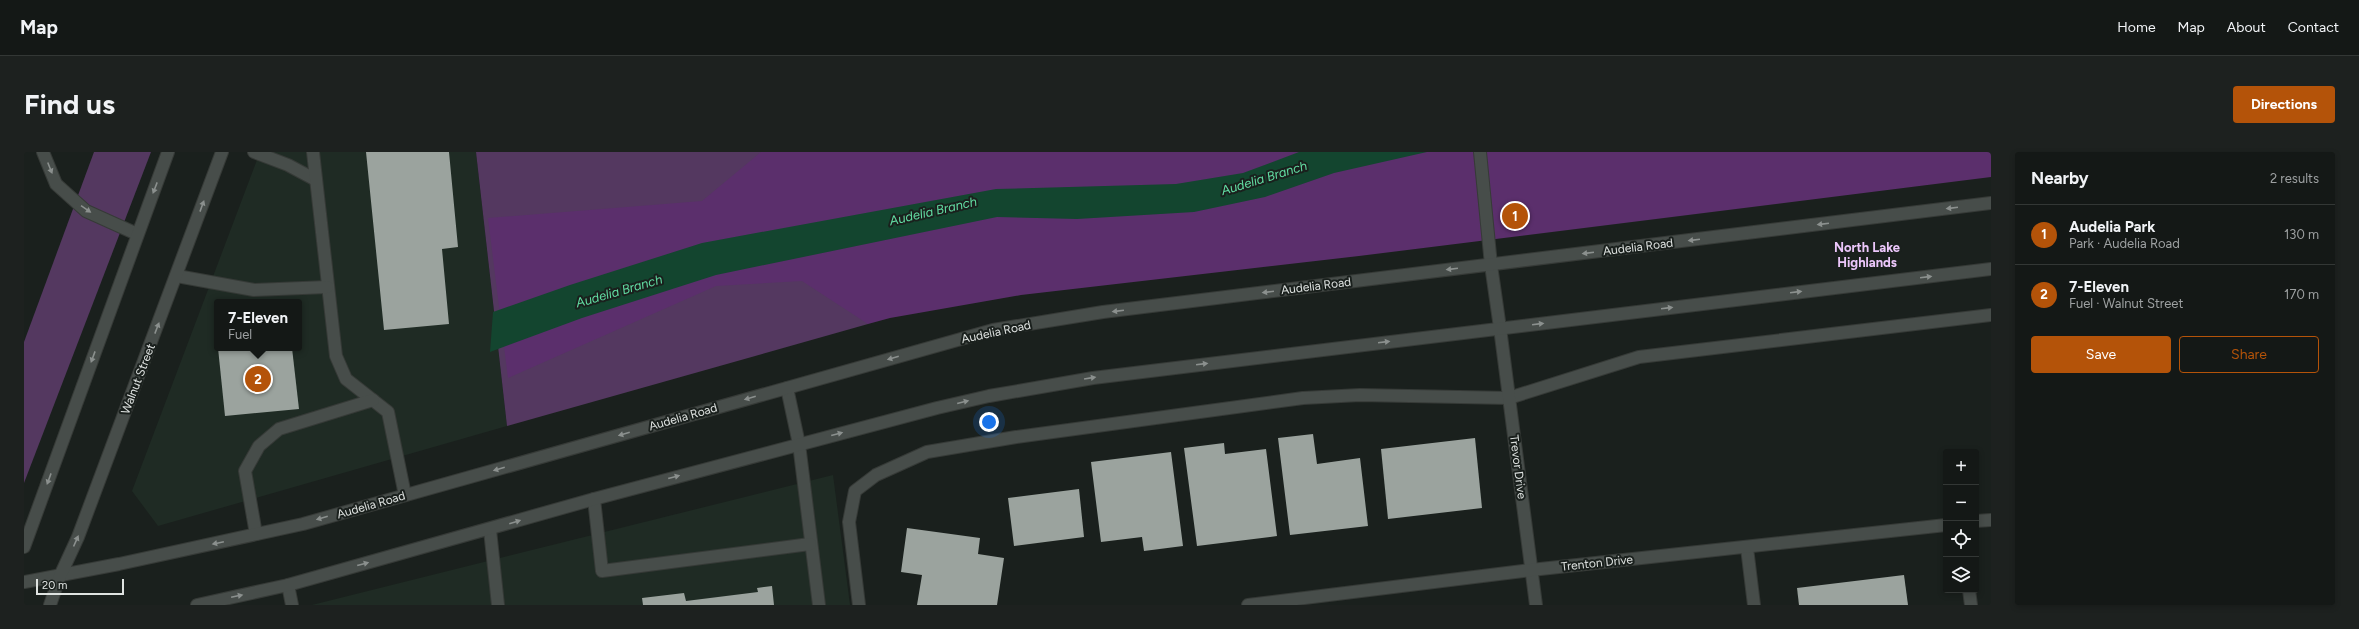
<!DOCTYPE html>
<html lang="en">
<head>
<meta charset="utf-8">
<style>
	:root { --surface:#141816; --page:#1d211f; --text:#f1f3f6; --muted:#9da0a1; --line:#333735; --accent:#b45309 }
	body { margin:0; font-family:Figtree,sans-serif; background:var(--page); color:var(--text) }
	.controls { position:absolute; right:12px; bottom:12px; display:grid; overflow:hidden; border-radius:4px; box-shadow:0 2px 6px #0003 }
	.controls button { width:36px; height:36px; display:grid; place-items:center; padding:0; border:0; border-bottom:1px solid var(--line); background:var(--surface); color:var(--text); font:20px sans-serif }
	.scale { position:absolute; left:12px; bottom:10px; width:88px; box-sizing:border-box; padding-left:4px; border:2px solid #dfe3e1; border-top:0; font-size:11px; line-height:14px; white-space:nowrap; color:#dfe3e1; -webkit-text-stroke:3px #1a201d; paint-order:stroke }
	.you { position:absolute; left:965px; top:270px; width:14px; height:14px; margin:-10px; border:3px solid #fff; border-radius:50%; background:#1a73e8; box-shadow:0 0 0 6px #1a73e833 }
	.badge { display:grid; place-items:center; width:26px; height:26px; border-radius:50%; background:var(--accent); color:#fff; font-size:13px; font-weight:700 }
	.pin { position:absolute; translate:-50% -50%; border:2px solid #fff; box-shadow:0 1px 4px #0006 }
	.popup { position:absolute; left:190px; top:147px; width:88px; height:52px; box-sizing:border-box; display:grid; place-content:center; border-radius:4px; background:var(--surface); filter:drop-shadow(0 1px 3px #0005); font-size:13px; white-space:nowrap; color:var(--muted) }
	.popup b { font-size:15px; color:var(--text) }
	.popup::after { content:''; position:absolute; left:50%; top:100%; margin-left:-8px; border:8px solid transparent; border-top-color:var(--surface) }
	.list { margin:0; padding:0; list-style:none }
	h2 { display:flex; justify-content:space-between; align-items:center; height:52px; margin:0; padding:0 16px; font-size:17px }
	h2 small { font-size:13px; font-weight:400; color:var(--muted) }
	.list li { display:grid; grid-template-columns:26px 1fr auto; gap:12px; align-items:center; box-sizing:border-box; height:60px; padding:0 16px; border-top:1px solid var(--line) }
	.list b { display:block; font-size:15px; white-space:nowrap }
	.list p { margin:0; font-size:13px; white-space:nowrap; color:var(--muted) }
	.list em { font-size:13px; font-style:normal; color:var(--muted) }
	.actions { display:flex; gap:8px; padding:12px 16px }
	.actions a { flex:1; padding:9px 0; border:1px solid var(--accent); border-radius:4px; text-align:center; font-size:14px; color:var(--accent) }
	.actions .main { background:var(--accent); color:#fff }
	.icon { flex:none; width:22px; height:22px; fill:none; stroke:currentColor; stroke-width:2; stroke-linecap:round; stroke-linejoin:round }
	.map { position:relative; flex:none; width:1967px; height:453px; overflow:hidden; border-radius:4px }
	header { display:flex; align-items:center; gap:24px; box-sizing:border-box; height:56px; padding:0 20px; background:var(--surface); border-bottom:1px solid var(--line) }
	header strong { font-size:19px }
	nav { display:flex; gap:22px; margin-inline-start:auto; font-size:14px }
	.intro { display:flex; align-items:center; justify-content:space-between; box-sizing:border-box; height:96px; padding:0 24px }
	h1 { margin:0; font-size:28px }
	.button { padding:10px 18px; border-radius:4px; background:var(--accent); color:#fff; font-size:14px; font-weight:700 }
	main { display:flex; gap:24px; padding:0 24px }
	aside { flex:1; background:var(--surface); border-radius:4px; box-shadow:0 2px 6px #0003 }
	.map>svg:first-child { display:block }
</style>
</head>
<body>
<header>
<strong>Map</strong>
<nav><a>Home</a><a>Map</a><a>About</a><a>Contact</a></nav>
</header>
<div class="intro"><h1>Find us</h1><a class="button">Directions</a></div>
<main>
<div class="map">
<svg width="1967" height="453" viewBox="0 0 1967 453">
	<rect width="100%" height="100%" fill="#1a201d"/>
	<!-- built -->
	<g fill="#1f2b24" fill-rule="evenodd">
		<path d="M236,0h216l31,274 -349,100 -26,-35zM193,150h82v46h-82z"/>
		<polygon points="809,323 826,453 288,453"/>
	</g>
	<!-- green -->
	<g fill="#543860">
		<polygon points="70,0 127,0 0,331 0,190"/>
		<polygon points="452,0 840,0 844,172 483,274"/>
	</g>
	<!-- forest -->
	<polygon fill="#5b2f6c" points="737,0 1967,0 1967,25 1335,104 997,143 866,166 844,172 778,129 692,134 484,226 464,66 678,49"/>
	<!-- water -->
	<polygon fill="#13452f" points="1275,0 1403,0 1310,21 1241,45 1170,60 1053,67 973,65 692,123 558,166 466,200 469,160 546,133 678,91 972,37 1152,32 1219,21"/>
	<!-- building -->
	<g fill="#9ba39e">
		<polygon points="342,0 425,0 434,95 418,97 425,172 360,178"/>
		<polygon points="194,196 268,196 275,257 201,264"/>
		<polygon points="1289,282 1293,312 1336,306 1344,374 1266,383 1254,286"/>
		<polygon points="1451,286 1458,356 1364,367 1357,297"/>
		<polygon points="1200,291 1201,302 1242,297 1253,384 1173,394 1160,296"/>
		<polygon points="1147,300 1159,394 1120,399 1118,385 1077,390 1067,310"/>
		<polygon points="1055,337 1060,385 990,394 984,346"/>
		<polygon points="883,376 956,386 954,402 980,406 973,453 893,453 898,423 877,420"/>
		<polygon points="1880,423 1884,453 1775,453 1773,436"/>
		<polygon points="748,434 750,453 619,453 618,446 660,441 662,449 734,440 733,436"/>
	</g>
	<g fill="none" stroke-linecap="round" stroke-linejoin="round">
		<!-- lane casing -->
		<g stroke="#363a37" stroke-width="14">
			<g id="lane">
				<polyline points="19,0 32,32 62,59 113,82"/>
				<polyline points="230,0 264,13 292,28"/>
				<polyline points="289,0 312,204 322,227 364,260 381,343"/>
				<polyline points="1456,0 1467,113"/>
				<polyline points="153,124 230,138 303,135"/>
				<polyline points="775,292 795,453"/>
				<polyline points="570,347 578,419 786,392"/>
				<polyline points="466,378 474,453"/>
				<polyline points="232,382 221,319 235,294 255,277 349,248"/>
				<polyline points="1723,396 1730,453"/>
				<polyline points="264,433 268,453"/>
				<polyline points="835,453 825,370 831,339 852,323 903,300 992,285 1279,246 1336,243 1485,246 1615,205 1967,163"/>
			</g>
		</g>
		<!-- street casing -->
		<g stroke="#363a37" stroke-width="14">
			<g id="street">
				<polyline points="1476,176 1512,453"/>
				<polyline points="1952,369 1967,368"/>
				<polyline points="1945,438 1947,453"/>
				<polyline points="1224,453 1507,418 1922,373"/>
			</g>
		</g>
		<!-- secondary casing -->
		<g stroke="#363a37" stroke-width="14">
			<g id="secondary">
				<polyline points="1467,113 1476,176"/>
				<polyline points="763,236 775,292"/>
				<polyline points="0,395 144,0"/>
				<polyline points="0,430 95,412 279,372 969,178 1079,160 1967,51"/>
				<polyline points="26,453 36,424 54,385 198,0"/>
				<polyline points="173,453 264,433 570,347 913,256 965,244 1069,226 1967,117"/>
			</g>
		</g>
		<!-- lane -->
		<use href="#lane" stroke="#474d4a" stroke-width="12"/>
		<!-- street -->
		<use href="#street" stroke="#474d4a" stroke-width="12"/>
		<!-- secondary -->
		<use href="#secondary" stroke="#474d4a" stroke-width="12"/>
	</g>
	<!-- one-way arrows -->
	<defs><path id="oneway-solid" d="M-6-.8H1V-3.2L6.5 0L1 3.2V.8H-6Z"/></defs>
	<g fill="#8b908e">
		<use href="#oneway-solid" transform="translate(26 16) rotate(68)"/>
		<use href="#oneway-solid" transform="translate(131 36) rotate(111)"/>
		<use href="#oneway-solid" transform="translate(178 54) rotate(-70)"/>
		<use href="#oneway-solid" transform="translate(1928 56) rotate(173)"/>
		<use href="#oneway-solid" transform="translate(62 57) rotate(34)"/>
		<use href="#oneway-solid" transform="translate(1799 72) rotate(173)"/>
		<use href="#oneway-solid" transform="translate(1670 88) rotate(173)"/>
		<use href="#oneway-solid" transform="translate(1564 101) rotate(173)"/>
		<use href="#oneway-solid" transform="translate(1428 117) rotate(173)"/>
		<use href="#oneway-solid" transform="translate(1902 125) rotate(-7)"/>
		<use href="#oneway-solid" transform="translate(1244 140) rotate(173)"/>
		<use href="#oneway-solid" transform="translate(1772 140) rotate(-7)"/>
		<use href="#oneway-solid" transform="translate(1643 156) rotate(-7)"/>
		<use href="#oneway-solid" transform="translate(1094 159) rotate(173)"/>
		<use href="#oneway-solid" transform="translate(1514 172) rotate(-7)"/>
		<use href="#oneway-solid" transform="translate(133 176) rotate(-69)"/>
		<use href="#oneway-solid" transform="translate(1360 190) rotate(-7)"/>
		<use href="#oneway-solid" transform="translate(69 205) rotate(110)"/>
		<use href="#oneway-solid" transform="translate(869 206) rotate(164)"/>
		<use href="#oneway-solid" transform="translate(1178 212) rotate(-7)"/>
		<use href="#oneway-solid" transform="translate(1066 226) rotate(-9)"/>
		<use href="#oneway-solid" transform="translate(726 246) rotate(164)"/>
		<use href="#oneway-solid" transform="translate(939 250) rotate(-14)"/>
		<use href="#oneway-solid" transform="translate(600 282) rotate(164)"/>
		<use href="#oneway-solid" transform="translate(813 282) rotate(-15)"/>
		<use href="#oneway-solid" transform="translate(475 317) rotate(164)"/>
		<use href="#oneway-solid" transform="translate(650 325) rotate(-15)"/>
		<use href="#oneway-solid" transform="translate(25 327) rotate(110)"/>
		<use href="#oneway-solid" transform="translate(298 366) rotate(164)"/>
		<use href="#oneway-solid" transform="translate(491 370) rotate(-17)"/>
		<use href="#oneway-solid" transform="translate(52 389) rotate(-66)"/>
		<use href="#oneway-solid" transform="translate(194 391) rotate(168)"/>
		<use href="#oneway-solid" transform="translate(339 412) rotate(-15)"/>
		<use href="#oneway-solid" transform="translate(213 444) rotate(-12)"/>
	</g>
	<g text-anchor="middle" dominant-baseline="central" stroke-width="4" stroke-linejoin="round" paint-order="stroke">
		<!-- street labels -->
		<g font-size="12" fill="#dfe3e1" stroke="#1a201d">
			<text transform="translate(1614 95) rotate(-7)">Audelia Road</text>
			<text transform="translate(1292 134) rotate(-7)">Audelia Road</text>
			<text transform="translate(972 180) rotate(-12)">Audelia Road</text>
			<text transform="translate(114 227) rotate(-69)">Walnut Street</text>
			<text transform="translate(659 265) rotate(-16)">Audelia Road</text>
			<text transform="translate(1494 315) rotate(83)">Trevor Drive</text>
			<text transform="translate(347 353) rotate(-16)">Audelia Road</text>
			<text transform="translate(1573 411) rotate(-6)">Trenton Drive</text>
		</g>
		<!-- water labels -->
		<g font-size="13" font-style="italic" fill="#62dda3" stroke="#1a201d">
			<text transform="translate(1240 26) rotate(-17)">Audelia Branch</text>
			<text transform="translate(909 59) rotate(-13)">Audelia Branch</text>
			<text transform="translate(595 139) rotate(-16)">Audelia Branch</text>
		</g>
		<!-- neighbourhood labels -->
		<g font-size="13" font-weight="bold" fill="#ebc6fa" stroke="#1a201d">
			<text x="1843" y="95">North Lake<tspan x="1843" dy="15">Highlands</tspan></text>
		</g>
	</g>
</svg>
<div class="controls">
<button>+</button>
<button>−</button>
<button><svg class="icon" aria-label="locate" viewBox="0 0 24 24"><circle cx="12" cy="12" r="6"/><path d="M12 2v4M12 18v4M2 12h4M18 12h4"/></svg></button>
<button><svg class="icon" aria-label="layers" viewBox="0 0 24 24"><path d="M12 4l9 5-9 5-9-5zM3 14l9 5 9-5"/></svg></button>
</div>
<div class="scale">20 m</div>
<div class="you"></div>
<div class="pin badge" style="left:1491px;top:64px">1</div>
<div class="pin badge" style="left:234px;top:227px">2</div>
<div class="popup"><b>7-Eleven</b>Fuel</div>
</div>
<aside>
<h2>Nearby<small>2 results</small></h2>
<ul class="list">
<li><span class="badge">1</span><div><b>Audelia Park</b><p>Park · Audelia Road</p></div><em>130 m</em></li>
<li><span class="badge">2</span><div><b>7-Eleven</b><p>Fuel · Walnut Street</p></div><em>170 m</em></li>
</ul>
<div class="actions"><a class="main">Save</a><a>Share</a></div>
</aside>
</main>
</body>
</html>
